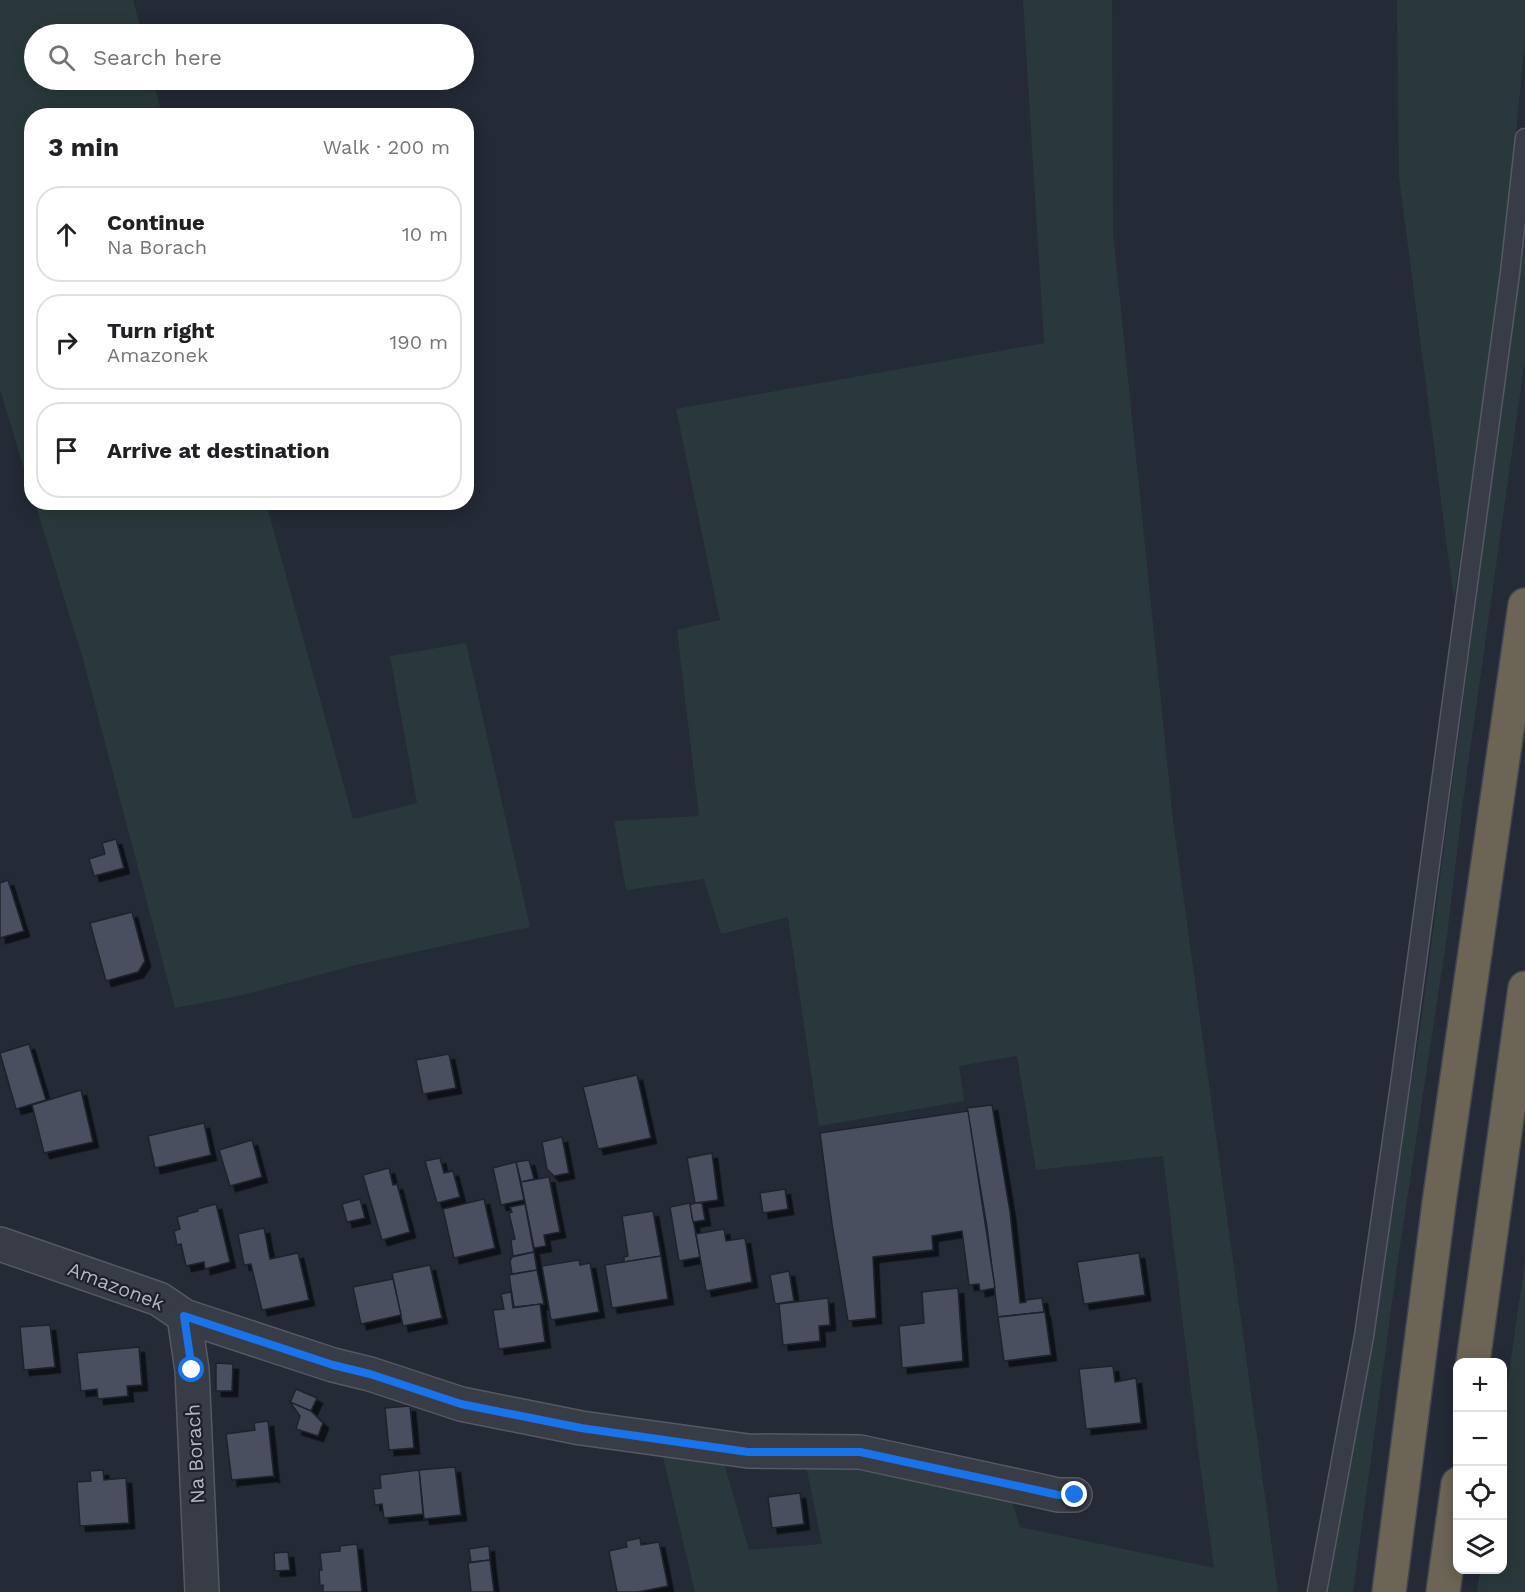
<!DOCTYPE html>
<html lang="en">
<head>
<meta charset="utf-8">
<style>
	:root { --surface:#fff; --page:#f2f2f2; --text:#202124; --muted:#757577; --line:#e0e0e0 }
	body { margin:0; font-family:"Work Sans",sans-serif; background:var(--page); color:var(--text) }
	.controls { position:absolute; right:18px; bottom:18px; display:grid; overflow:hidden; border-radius:12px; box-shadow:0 3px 15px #0003 }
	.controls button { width:54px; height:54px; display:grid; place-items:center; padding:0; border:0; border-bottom:2px solid var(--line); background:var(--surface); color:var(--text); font:30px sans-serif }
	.stop { position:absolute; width:18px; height:18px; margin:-14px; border:4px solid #1a73e8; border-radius:50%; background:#fff }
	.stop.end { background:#1a73e8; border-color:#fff; box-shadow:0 2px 6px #0008 }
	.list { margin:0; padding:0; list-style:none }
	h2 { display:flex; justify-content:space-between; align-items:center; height:78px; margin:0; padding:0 24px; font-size:26px }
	h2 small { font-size:20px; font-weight:400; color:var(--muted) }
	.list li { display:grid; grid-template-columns:39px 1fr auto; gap:18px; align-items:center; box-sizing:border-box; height:96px; margin:0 12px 12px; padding:0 12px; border:2px solid var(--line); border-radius:24px }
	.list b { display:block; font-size:22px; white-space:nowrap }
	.list p { margin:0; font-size:20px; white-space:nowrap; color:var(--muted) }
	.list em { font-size:20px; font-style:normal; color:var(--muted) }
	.icon { flex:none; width:33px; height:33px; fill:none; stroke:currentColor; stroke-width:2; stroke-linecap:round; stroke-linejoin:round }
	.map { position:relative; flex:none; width:1525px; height:1592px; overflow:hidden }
	.search { position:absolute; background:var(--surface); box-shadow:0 3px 15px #0003; left:24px; top:24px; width:450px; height:66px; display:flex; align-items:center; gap:15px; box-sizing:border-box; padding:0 21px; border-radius:33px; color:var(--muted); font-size:22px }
	.panel { position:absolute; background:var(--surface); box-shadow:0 3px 15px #0003; left:24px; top:108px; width:450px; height:402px; border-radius:24px }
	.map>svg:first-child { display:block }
</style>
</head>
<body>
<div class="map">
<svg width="1525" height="1592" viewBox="0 0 1525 1592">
	<defs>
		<filter id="shadow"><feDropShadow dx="5.5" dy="5.5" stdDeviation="0" flood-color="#0009"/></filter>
	</defs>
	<rect width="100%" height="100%" fill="#242a36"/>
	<!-- green -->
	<g fill="#29393b">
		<polygon points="0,0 133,0 142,34 34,34 34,80 153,80 162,115 32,116 31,492 0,389"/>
		<polygon points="1023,0 1112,0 1113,232 1173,820 1278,1592 695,1592 663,1457 724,1463 749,1550 822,1544 806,1466 856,1466 1010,1496 1020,1527 1214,1568 1198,1449 1163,1156 1036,1170 1017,1056 959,1066 964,1101 819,1126 788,917 721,934 704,879 626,890 614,821 699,816 677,630 720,620 676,409 1044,343"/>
		<polygon points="1397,0 1525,0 1525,42 1502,272 1454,600 1399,177"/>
		<polygon points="1525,212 1525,359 1463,801 1447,936 1397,1266 1353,1592 1328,1592 1421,1023 1505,380"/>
		<polygon points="35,503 266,503 353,819 417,803 390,656 466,643 530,927 356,965 243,995 175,1008 83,659"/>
		<polygon points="1525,1260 1525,1592 1477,1592 1480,1570 1502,1570 1503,1416"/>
	</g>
	<!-- building -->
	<g fill="#4a505e" stroke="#1e232d" stroke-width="1.5" filter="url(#shadow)">
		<polygon points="116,839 124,868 94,876 89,859 105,854 102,843"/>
		<polygon points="8,880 24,931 0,938 0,883"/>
		<polygon points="132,912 145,961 138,972 106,981 90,923"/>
		<polygon points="29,1044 46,1100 16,1109 0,1053"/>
		<polygon points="449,1054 456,1088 423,1094 416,1060"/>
		<polygon points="637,1075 651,1138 598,1149 583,1087"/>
		<polygon points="81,1090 93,1142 44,1153 32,1105"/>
		<polygon points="992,1105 1010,1212 1020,1303 1026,1302 1026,1300 1042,1298 1044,1312 998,1317 987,1227 967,1108"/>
		<polygon points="968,1111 995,1288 980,1291 979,1284 969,1285 962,1231 932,1236 933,1250 873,1257 876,1318 848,1321 832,1224 820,1133"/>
		<polygon points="204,1123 211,1155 155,1168 148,1136"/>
		<polygon points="562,1137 569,1173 554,1176 547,1169 542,1142"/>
		<polygon points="252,1140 262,1177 230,1186 219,1150"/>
		<polygon points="712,1153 718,1200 695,1203 687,1158"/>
		<polygon points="440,1158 444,1173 453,1171 460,1197 437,1203 425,1161"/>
		<polygon points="529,1160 534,1179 521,1182 516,1162"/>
		<polygon points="516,1162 524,1200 501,1205 493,1168"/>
		<polygon points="389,1168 393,1185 397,1184 410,1232 382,1240 363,1175"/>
		<polygon points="549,1177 560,1232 544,1235 546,1246 534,1248 521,1182"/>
		<polygon points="785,1189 788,1209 763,1213 760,1193"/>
		<polygon points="360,1199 365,1218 347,1222 342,1204"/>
		<polygon points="484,1199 495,1248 454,1258 443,1209"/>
		<polygon points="690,1203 700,1257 679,1261 670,1207"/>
		<polygon points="695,1203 702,1203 705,1220 693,1222 690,1205"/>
		<polygon points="216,1204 230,1262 205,1269 204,1262 186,1266 181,1244 177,1245 174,1231 180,1229 177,1217 198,1211 197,1209"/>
		<polygon points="525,1204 534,1252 513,1256 511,1240 515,1239 509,1213 512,1212 510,1207"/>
		<polygon points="653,1211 661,1256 624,1262 624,1257 628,1256 622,1216"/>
		<polygon points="264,1228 270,1259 298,1253 309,1300 262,1310 251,1264 244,1265 238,1234"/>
		<polygon points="724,1229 726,1241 745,1238 752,1282 706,1291 696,1234"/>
		<polygon points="534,1252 537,1270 512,1274 510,1261 512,1257"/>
		<polygon points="1139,1253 1145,1295 1084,1304 1077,1262"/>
		<polygon points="661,1256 668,1299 612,1308 605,1265"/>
		<polygon points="579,1260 580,1265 590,1263 599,1312 551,1320 542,1266"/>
		<polygon points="430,1265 442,1318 403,1326 392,1273"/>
		<polygon points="537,1270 544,1304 514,1307 509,1275"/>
		<polygon points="789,1271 794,1301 775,1304 770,1275"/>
		<polygon points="393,1279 401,1315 361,1324 353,1287"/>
		<polygon points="958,1288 963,1361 902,1368 899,1326 924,1323 922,1292"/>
		<polygon points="511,1292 513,1308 540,1304 545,1342 499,1349 493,1310 504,1309 501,1294"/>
		<polygon points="828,1298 830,1325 819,1326 820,1341 783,1345 779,1304"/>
		<polygon points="1045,1312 1051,1355 1004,1361 998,1317"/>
		<polygon points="50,1325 55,1367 24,1370 20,1327"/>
		<polygon points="139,1347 142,1385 127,1386 128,1396 98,1399 97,1389 81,1391 77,1353"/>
		<polygon points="216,1363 233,1364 232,1391 216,1391"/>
		<polygon points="1113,1366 1115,1382 1136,1378 1141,1423 1086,1429 1079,1369"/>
		<polygon points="296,1389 317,1398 311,1411 290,1403"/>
		<polygon points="290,1402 311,1411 323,1423 318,1436 296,1429 300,1416"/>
		<polygon points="410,1406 414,1448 389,1450 385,1408"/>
		<polygon points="268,1421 274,1478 273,1476 232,1480 232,1482 226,1434 255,1430 254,1423"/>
		<polygon points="455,1467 461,1515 424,1519 419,1470"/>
		<polygon points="103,1470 104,1480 126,1478 129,1523 80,1526 77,1482 91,1481 90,1471"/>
		<polygon points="419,1470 423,1514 384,1518 382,1504 375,1505 373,1489 381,1488 380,1475"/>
		<polygon points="800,1493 804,1524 772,1528 768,1497"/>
		<polygon points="640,1538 641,1545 659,1542 668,1586 638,1592 617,1592 609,1551 627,1547 626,1541"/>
		<polygon points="357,1544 362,1592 323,1592 323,1585 320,1586 319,1570 322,1570 320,1553 340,1551 340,1546"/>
		<polygon points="489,1546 490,1560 471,1562 469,1549"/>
		<polygon points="288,1552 290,1570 275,1571 274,1553"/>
		<polygon points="490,1560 494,1592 471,1592 468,1563"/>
	</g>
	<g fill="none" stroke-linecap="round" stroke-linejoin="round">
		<!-- service casing -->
		<g stroke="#555964" stroke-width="21">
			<polyline id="service" points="1317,1592 1364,1336 1401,1078 1510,273 1525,138"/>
		</g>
		<!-- minor casing -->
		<g stroke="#555964" stroke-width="36">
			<g id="minor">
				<polyline points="0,1244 159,1299 184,1316 333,1365 370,1374 461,1404 581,1428 748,1451 860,1452 1036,1490 1058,1495 1075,1495"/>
				<polyline points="184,1316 192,1370 202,1592"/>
			</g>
		</g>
		<!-- motorway casing -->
		<g stroke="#424651" stroke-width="36">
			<g id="motorway">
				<polyline points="1473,1362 1525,988"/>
				<polyline points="1389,1592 1439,1203 1525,605"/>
				<polyline points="1443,1592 1458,1484"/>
			</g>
		</g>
		<!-- service -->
		<use href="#service" stroke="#373c47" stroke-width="18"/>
		<!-- minor -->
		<use href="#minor" stroke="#373c47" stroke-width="33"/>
		<!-- motorway -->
		<use href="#motorway" stroke="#6c6555" stroke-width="33"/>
	</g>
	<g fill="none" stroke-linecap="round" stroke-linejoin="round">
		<!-- route -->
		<polyline stroke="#1a73e8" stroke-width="8" points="192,1370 184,1316 333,1365 370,1374 461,1404 581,1428 748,1452 860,1452 1036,1490 1058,1495 1075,1495"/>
	</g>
	<g text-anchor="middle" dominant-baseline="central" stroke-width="4.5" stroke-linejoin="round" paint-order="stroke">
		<!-- street labels -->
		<g font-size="20" fill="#b2b6c3" stroke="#1c212b">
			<text transform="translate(116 1286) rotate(21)">Amazonek</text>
			<text transform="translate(195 1454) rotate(-93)">Na Borach</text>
		</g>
	</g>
</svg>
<div class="controls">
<button>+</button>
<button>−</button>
<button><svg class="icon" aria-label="locate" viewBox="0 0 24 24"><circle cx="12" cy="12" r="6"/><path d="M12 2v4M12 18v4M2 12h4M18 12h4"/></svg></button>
<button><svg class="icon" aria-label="layers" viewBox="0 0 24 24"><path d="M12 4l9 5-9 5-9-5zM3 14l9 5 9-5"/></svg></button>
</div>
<div class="stop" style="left:192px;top:1370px"></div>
<div class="stop end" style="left:1075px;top:1495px"></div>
<div class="search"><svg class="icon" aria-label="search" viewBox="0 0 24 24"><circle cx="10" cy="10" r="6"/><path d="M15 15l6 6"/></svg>Search here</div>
<section class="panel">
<h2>3 min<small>Walk · 200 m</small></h2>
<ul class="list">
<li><svg class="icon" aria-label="ahead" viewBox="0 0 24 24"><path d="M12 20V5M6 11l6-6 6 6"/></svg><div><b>Continue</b><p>Na Borach</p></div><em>10 m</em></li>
<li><svg class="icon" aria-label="right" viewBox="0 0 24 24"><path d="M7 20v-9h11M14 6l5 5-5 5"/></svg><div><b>Turn right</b><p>Amazonek</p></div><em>190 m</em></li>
<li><svg class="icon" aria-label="arrive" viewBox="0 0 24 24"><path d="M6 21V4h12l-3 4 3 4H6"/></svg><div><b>Arrive at destination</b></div></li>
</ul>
</section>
</div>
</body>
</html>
